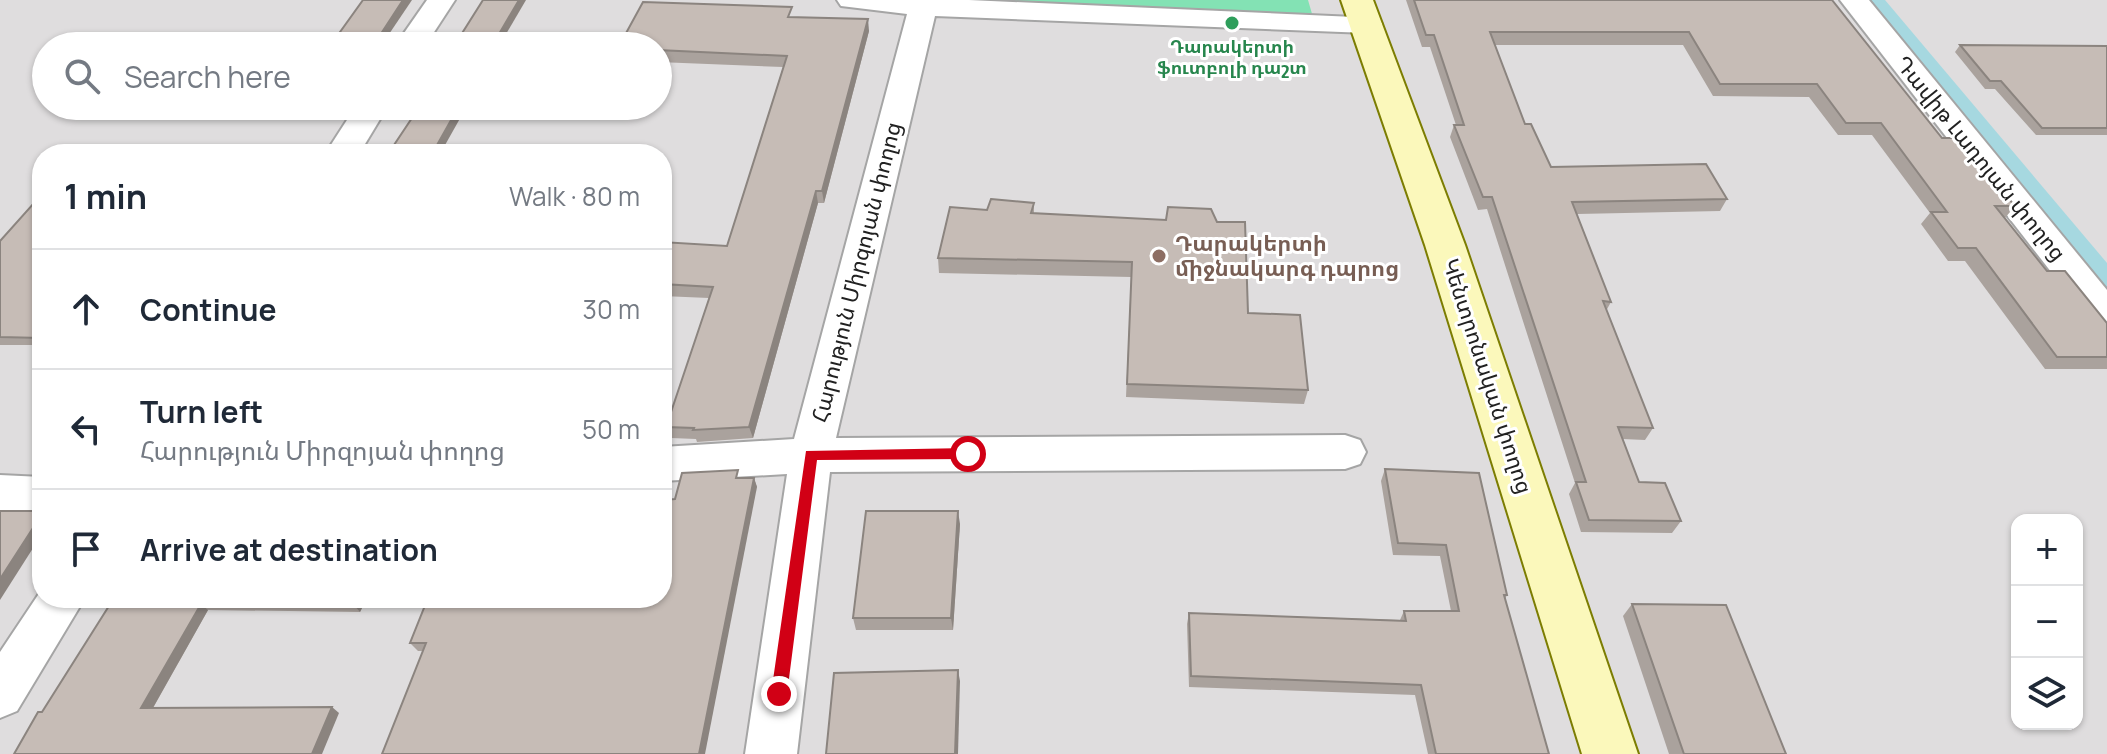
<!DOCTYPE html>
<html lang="en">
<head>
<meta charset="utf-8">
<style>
	:root { --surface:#fff; --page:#f2f2f3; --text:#1f2937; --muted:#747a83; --line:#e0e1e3 }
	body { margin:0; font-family:Manrope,"Noto Sans Armenian",sans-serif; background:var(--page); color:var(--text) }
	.controls { position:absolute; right:24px; bottom:24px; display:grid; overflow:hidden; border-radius:16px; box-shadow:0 2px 6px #0004 }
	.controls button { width:72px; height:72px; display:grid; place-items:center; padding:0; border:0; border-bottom:2px solid var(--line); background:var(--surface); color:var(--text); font:40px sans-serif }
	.stop { position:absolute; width:24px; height:24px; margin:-18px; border:6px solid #d10015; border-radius:50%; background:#fff }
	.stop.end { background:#d10015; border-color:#fff; box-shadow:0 2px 8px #0008 }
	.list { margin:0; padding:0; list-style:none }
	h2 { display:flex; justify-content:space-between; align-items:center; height:104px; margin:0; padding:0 32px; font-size:34px }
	h2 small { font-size:26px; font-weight:400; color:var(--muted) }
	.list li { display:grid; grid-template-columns:52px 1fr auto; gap:24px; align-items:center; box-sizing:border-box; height:120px; padding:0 32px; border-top:2px solid var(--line) }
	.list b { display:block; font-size:30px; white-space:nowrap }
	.list p { margin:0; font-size:26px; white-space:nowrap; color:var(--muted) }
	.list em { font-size:26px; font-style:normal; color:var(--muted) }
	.icon { flex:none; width:44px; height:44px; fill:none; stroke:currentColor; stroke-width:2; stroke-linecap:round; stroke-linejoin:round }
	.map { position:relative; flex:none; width:2107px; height:754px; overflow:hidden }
	.search { position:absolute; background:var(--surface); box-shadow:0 2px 6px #0004; left:32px; top:32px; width:640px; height:88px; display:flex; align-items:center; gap:20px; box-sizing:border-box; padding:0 28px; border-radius:44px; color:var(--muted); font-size:30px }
	.panel { position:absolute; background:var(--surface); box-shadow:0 2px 6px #0004; left:32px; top:144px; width:640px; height:464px; border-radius:32px }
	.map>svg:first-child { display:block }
</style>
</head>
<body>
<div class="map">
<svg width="2107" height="754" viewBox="0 0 2107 754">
	<rect width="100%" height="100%" fill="#f1ede7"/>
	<!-- residential -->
	<path fill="#dfddde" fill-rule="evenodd" d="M0,0h2107v754h-2107zM46,46h612v60h-612zM42,154h620v444h-620zM2017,520h60v204h-60z"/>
	<!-- pitch -->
	<polygon fill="#83e2b4" points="972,0 1308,0 1317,31 980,16 984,1"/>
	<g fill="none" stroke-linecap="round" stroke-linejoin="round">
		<!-- canal -->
		<polygon fill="#a6d8e0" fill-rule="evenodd" points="1858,0 1885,0 2107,263 2107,298 2095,294"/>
		<!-- minor casing -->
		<g stroke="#a5a5a5" stroke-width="4">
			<g id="minor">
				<polygon points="427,0 455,0 425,46 395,46"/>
				<polygon points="837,0 969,0 1377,18 1382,24 1377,30 1367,33 935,16 836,438 1345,435 1360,440 1366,452 1360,464 1345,469 830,472 797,754 745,754 787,474 662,481 662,447 794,439 907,14 841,6"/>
				<polygon points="1840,0 1869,0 2107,290 2107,330 2093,326"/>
				<polygon points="356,106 388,106 359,154 325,154"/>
				<polygon points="0,475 42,477 42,513 0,511"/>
				<polygon points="42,589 42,598 85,598 17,711 0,718 0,652"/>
			</g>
		</g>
		<!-- secondary casing -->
		<g stroke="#7c7d02" stroke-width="4">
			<polygon id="secondary" points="1341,0 1373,0 1465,245 1638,754 1582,754 1425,245"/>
		</g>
		<!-- minor -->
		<use href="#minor" fill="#fff" fill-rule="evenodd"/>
		<!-- secondary -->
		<use href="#secondary" fill="#fbf8bb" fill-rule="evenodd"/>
	</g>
	<!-- wall -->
	<g fill="#aaa29d">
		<polygon points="1406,0 1832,0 1942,138 2015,206 2005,218 2047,271 2107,323 2107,369 2045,369 1965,261 1948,261 1921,224 1930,213 1872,135 1838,135 1809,97 1713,96 1683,45 1495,45 1525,124 1551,167 1727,199 1720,211 1577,214 1611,302 1606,311 1653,428 1645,440 1623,439 1639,482 1681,521 1672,533 1581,532 1569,494 1575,483 1487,209 1478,210 1450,137 1454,125 1456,125 1430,47 1422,47"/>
		<polygon points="794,17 869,31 824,203 818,203 753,438 697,442 696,439 671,438 666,427 709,298 662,296 662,242 727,246 783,67 658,62 658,46"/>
		<polygon points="1960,45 2107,46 2107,135 2036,135 1995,89 1985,89 1955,52"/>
		<polygon points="42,194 42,345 0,345 0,241"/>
		<polygon points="1034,203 1034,213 1248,313 1308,390 1304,404 1126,397 1131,277 939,273 938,258 987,210"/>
		<polygon points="1385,469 1507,595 1505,599 1549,754 1428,754 1415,695 1189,687 1187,624 1189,613 1400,620 1404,611 1451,611 1440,556 1393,555 1381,481"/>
		<polygon points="741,478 754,478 757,487 423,651 418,651 410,643 675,499"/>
		<polygon points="960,524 953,630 856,630 853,618"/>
		<polygon points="114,598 367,598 360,612 208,610 153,708 339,713 42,712"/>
		<polygon points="1632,604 1786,754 1669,754 1623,616"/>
	</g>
	<!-- shaded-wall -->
	<g fill="#8b847f">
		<polygon points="403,0 412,0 381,46 373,46"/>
		<polygon points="519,0 526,0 499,46 492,46"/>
		<polygon points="868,19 869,31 824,203 822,191"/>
		<polygon points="459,106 467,106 440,154 432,154"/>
		<polygon points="816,191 818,203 753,438 749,427"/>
		<polygon points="754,478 757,487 705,754 699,754"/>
		<polygon points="958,511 960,524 953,630 951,618"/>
		<polygon points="42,514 42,534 0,600 0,579"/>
		<polygon points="358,598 367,598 360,612 354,605"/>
		<polygon points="201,604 208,610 150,713 141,708"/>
		<polygon points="958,670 960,681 958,754 955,754"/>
		<polygon points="332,707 339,713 322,754 312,754"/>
	</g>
	<!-- building -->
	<g fill="#c6bcb6" stroke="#8b847f" stroke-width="2">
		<polygon points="363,0 403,0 373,46 330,46"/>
		<polygon points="483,0 519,0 492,46 454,46"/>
		<polygon points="1414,0 1832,0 1942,138 1957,138 2015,206 1995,206 2047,271 2065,271 2107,323 2107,357 2057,357 1976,248 1958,248 1931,212 1947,212 1881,123 1846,123 1817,84 1720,84 1689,32 1490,32 1525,124 1531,124 1551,167 1706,164 1727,199 1572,202 1611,302 1603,301 1653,428 1618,427 1639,482 1665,483 1681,521 1589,520 1576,482 1586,482 1492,197 1483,197 1454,125 1464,125 1434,35 1426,35"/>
		<polygon points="643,2 792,7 788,17 868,19 822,191 816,191 749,427 693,430 694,428 666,427 713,287 662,284 662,242 727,246 787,56 658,50 658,46 619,46"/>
		<polygon points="1960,45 2107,46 2107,128 2042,128 2001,81 1990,81"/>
		<polygon points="420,106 459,106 432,154 388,154"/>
		<polygon points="42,194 42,338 0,337 0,241"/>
		<polygon points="991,199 1034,203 1031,213 1166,220 1168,207 1211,209 1217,222 1245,222 1248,313 1300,315 1308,390 1127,384 1132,262 938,258 950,207 987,210"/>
		<polygon points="1385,469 1479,473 1507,595 1504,595 1549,754 1436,754 1421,685 1191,676 1189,613 1406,621 1404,611 1459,611 1446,545 1398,543"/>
		<polygon points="738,470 736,478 754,478 699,754 382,754 426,643 410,643 428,598 662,598 662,500 675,499 682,473"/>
		<polygon points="0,511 42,511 42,514 0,579"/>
		<polygon points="866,511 958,511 951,618 853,618"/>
		<polygon points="114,598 358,598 354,605 201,604 141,708 332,707 312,754 14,754 38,712 42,712"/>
		<polygon points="1632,604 1726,605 1786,754 1684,754"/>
		<polygon points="958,670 955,754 826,754 834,673"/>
	</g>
	<!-- route -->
	<polygon fill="#d10015" points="968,448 975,454 968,459 817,460 787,694 784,700 773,700 771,694 806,451"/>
	<!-- markers -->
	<circle fill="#2e9e5b" stroke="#fff" stroke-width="3" cx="1232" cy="23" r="8"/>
	<circle fill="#8d6e63" stroke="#fff" stroke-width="3" cx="1159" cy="256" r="8"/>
	<g text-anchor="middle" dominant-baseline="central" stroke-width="6" stroke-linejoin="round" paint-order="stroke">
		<!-- far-leisure labels -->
		<g font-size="18" font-weight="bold" fill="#27864d" stroke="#fff">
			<text x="1232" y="46">Դարակերտի<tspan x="1232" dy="21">ֆուտբոլի դաշտ</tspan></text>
		</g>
		<!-- street labels -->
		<g font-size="22" fill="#212121" stroke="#fff">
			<text transform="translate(1981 158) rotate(51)">Դավիթ Լադոյան փողոց</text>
			<text transform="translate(856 272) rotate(-76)">Հարություն Միրզոյան փողոց</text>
			<text transform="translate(1488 376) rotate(72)">Կենտրոնական փողոց</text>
		</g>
		<!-- education labels -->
		<g font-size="22" font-weight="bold" fill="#785e54" stroke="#fff" text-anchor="start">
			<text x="1175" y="243">Դարակերտի<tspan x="1175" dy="25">միջնակարգ դպրոց</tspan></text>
		</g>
	</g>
</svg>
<div class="controls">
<button>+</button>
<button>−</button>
<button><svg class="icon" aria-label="layers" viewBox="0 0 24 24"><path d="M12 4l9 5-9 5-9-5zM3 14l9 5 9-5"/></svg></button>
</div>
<div class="stop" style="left:968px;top:454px"></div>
<div class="stop end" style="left:779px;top:694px"></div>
<div class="search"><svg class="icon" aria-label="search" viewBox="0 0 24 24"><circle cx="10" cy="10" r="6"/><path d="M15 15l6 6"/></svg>Search here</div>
<section class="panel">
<h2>1 min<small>Walk · 80 m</small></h2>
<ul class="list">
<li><svg class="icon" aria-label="ahead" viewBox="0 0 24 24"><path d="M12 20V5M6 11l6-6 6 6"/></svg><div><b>Continue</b></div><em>30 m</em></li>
<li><svg class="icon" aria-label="left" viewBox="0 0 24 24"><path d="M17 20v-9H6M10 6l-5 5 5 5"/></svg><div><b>Turn left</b><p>Հարություն Միրզոյան փողոց</p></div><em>50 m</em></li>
<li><svg class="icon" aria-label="arrive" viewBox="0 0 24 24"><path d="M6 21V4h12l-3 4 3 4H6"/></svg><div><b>Arrive at destination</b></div></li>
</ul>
</section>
</div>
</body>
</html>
